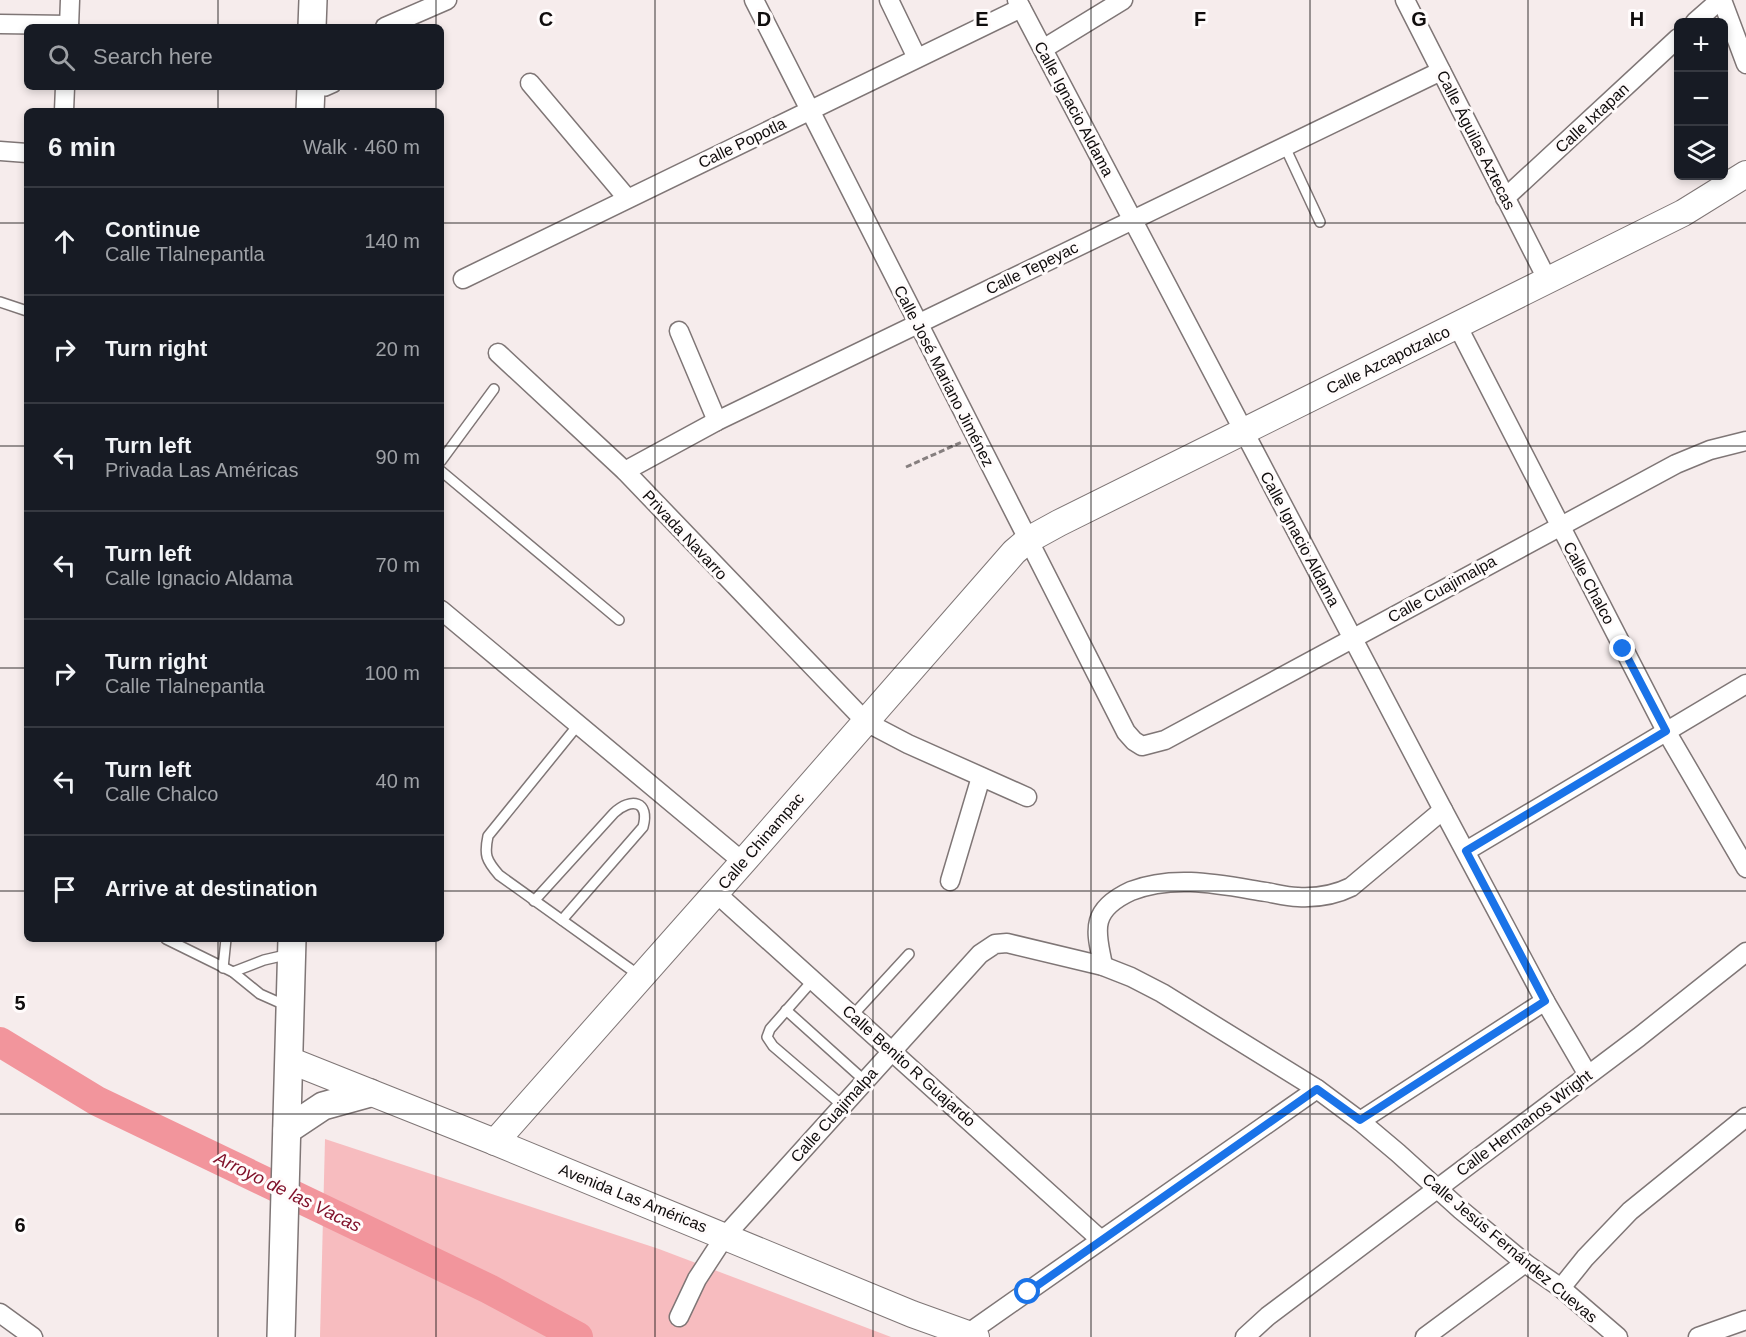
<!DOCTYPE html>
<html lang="en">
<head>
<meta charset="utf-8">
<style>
	:root { --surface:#171b24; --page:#242831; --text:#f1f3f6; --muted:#9ea1a6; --line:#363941 }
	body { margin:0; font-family:Helvetica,sans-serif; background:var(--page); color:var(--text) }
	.controls { position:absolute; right:18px; top:18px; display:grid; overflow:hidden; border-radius:9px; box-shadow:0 3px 9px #0003 }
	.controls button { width:54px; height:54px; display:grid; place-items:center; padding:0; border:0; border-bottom:2px solid var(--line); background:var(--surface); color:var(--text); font:30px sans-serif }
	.stop { position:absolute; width:18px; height:18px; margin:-14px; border:4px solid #1a73e8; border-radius:50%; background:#fff }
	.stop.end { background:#1a73e8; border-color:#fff; box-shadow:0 2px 6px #0008 }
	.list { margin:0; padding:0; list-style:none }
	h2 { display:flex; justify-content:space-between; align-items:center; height:78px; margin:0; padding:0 24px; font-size:26px }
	h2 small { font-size:20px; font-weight:400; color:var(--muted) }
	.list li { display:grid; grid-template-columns:39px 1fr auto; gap:18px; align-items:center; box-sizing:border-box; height:108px; padding:0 24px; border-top:2px solid var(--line) }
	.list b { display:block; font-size:22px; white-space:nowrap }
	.list p { margin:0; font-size:20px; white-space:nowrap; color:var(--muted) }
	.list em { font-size:20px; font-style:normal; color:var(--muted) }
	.icon { flex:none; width:33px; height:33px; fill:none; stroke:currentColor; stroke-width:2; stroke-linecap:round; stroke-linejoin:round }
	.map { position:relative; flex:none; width:1746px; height:1337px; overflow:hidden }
	.search { position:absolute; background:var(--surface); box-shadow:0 3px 9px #0003; left:24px; top:24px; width:420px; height:66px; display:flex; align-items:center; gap:15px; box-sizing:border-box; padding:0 21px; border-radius:9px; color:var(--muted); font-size:22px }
	.panel { position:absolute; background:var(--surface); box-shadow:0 3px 9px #0003; left:24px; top:108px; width:420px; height:834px; border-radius:9px }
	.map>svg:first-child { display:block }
</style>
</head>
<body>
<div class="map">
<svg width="1746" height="1337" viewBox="0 0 1746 1337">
	<rect width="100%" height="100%" fill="#f6ecec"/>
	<!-- green -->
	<polygon fill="#f7bcbf" points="325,1139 659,1249 891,1337 320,1337"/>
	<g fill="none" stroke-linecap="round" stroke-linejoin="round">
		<!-- river -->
		<polyline stroke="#f2959c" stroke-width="30" points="0,1042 97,1101 489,1289 578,1337"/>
		<!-- lane casing -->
		<g stroke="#7f7676" stroke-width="12">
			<g id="lane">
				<polyline points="314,90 326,91 335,87"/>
				<polyline points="1285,147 1320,222"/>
				<polyline points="0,302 27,311"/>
				<polyline points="441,461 494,389"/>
				<polyline points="441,471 619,620"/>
				<path d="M578,725l-90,111c-4,19 -2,24 11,39l141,101"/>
				<path d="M534,901l80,-88c17,-16 36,-12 29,14l-81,93"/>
				<polyline points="166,939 233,972 260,994 287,1006"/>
				<polyline points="223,968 226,939"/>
				<polyline points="233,972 264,960 290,954"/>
				<polyline points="813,980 770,1029 767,1037 773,1046 843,1106"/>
				<polyline points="786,1010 865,1081"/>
				<polyline points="852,1016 909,954"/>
			</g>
		</g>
		<!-- street casing -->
		<g stroke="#7f7676" stroke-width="21">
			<g id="street">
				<polyline points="754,0 1126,732 1134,741 1142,746 1165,740 1676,464 1710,450 1746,441"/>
				<polyline points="889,0 917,58"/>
				<polyline points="1017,0 1443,810 1545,1001 1588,1075"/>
				<polyline points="1405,0 1548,281"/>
				<polyline points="1722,0 1746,64"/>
				<polyline points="1695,22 1720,0"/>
				<polyline points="0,24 69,25"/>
				<polyline points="69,27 70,0"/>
				<polyline points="385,27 447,0"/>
				<polyline points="1043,49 1123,0"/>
				<polyline points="530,83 627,198"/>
				<polyline points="64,111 65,87"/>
				<polyline points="0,151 27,153"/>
				<polyline points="1505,198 1678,38"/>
				<polyline points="463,279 1021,8"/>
				<polyline points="1457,325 1666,731 1746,868"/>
				<polyline points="679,331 717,421"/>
				<polyline points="498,353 625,471 866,722 908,744 1027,797"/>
				<polyline points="625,471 717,421 1441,71"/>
				<polyline points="441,610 743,862"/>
				<polyline points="1466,851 1746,684"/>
				<polyline points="950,881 981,777"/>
				<polyline points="716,893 1101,1240"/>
				<path d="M1103,966c-2,-14 -8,-31 -4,-45 4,-15 19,-24 32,-30 44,-17 91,-6 135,1 11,2 21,5 32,5 19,1 35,-1 53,-10l92,-77"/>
				<polyline points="1360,1121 1545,1001"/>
				<polyline points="1561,1288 1585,1258 1630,1211 1746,1117"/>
				<polyline points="0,1313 33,1337"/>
				<polyline points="679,1317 697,1279 725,1236 980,954 995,944 1007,943 1103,966 1131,977 1162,993 1317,1089 1360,1121 1398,1153 1461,1210 1525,1263 1561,1288 1618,1337"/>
				<polyline points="967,1334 1317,1089"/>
				<polyline points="1245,1337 1268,1316 1639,1037 1746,952"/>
				<polyline points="1425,1337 1525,1263"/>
				<polyline points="1698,1337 1746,1320"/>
			</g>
		</g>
		<!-- secondary casing -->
		<g stroke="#7f7676" stroke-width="28">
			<g id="secondary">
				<polyline points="289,1060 495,1142 912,1314 976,1337"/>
				<polyline points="495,1142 743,862 1014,552 1028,540 1059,523 1683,213 1746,174"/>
			</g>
		</g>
		<!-- primary casing -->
		<g stroke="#7f7676" stroke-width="30">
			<g id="primary">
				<polyline points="312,27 313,0"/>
				<polyline points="310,111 311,87"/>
				<polyline points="287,1130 323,1106 370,1093"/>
				<polyline points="281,1337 292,939"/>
			</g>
		</g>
		<!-- path -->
		<polyline stroke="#867f7f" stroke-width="3" stroke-dasharray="6 3" stroke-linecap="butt" points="906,467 962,442"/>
		<!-- lane -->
		<use href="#lane" stroke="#fff" stroke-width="9"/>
		<!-- street -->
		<use href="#street" stroke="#fff" stroke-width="18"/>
		<!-- secondary -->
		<use href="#secondary" stroke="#fff" stroke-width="26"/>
		<!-- primary -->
		<use href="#primary" stroke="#fff" stroke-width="27"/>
	</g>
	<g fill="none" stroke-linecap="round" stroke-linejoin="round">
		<!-- route -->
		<polyline stroke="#1a73e8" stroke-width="8" points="1028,1292 1317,1089 1360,1120 1545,1001 1466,851 1666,731 1623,649"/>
	</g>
	<!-- grid -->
	<path fill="none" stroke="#0f0c0c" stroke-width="1.5" stroke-opacity="0.55" d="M218,0v27M436,0v27M655,0v1337M873,0v1337M1091,0v1337M1310,0v1337M1528,0v1337M218,87v24M436,87v24M0,223h27M441,223h1305M0,446h27M441,446h1305M0,668h27M441,668h1305M0,891h27M441,891h1305M218,939v398M436,939v398M0,1114h1746"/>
	<g text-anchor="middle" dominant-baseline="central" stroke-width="6" stroke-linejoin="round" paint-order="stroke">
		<!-- street labels -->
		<g font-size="16" fill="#0f0c0c" stroke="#fffbfb">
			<text transform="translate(1074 109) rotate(62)">Calle Ignacio Aldama</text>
			<text transform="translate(1592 118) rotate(-43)">Calle Ixtapan</text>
			<text transform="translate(1476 140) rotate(63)">Calle Águilas Aztecas</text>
			<text transform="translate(742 143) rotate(-26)">Calle Popotla</text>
			<text transform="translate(1032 268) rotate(-26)">Calle Tepeyac</text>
			<text transform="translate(1388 360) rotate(-26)">Calle Azcapotzalco</text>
			<text transform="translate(944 376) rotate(63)">Calle José Mariano Jiménez</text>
			<text transform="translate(685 535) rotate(47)">Privada Navarro</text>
			<text transform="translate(1300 539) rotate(62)">Calle Ignacio Aldama</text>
			<text transform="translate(1589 583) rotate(62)">Calle Chalco</text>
			<text transform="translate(1442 589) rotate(-29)">Calle Cuajimalpa</text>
			<text transform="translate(761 841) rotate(-49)">Calle Chinampac</text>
			<text transform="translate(909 1066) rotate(42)">Calle Benito R Guajardo</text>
			<text transform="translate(834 1115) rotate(-48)">Calle Cuajimalpa</text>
			<text transform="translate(1524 1123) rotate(-37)">Calle Hermanos Wright</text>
			<text transform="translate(633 1198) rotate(22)">Avenida Las Américas</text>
			<text transform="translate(1510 1248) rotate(40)">Calle Jesús Fernández Cuevas</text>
		</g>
		<!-- water labels -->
		<g font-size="18" font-style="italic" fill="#81122b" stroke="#fffbfb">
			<text transform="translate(288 1192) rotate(26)">Arroyo de las Vacas</text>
		</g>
	</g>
	<g font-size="20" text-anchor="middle" font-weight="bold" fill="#0f0c0c" stroke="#fffbfb" stroke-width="6" stroke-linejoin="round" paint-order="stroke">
		<text x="546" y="26">C</text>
		<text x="764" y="26">D</text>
		<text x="982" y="26">E</text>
		<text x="1200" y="26">F</text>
		<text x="1419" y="26">G</text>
		<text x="1637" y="26">H</text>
		<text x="20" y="1010">5</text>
		<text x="20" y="1232">6</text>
	</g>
</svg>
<div class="controls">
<button>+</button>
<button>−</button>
<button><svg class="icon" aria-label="layers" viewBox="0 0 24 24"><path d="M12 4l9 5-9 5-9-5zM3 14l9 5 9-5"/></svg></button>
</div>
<div class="stop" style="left:1028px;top:1292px"></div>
<div class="stop end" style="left:1623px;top:649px"></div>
<div class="search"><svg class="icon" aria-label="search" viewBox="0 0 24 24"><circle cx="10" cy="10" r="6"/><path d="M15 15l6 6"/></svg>Search here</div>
<section class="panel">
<h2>6 min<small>Walk · 460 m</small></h2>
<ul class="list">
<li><svg class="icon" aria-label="ahead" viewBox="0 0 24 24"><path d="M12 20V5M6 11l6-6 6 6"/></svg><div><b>Continue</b><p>Calle Tlalnepantla</p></div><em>140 m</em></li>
<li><svg class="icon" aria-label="right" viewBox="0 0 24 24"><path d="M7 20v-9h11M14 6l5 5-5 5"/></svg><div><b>Turn right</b></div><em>20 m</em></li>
<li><svg class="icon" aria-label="left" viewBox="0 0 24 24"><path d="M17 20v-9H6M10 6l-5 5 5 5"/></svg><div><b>Turn left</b><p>Privada Las Américas</p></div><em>90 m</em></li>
<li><svg class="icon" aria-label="left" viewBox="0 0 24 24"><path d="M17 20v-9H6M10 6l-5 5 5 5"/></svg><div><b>Turn left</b><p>Calle Ignacio Aldama</p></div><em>70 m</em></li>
<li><svg class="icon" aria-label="right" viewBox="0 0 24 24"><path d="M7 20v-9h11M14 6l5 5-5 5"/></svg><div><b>Turn right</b><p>Calle Tlalnepantla</p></div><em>100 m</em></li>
<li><svg class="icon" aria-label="left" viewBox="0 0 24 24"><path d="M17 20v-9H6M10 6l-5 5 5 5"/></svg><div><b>Turn left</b><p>Calle Chalco</p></div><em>40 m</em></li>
<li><svg class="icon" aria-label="arrive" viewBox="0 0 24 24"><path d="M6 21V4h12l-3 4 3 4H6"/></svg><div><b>Arrive at destination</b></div></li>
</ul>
</section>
</div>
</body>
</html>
